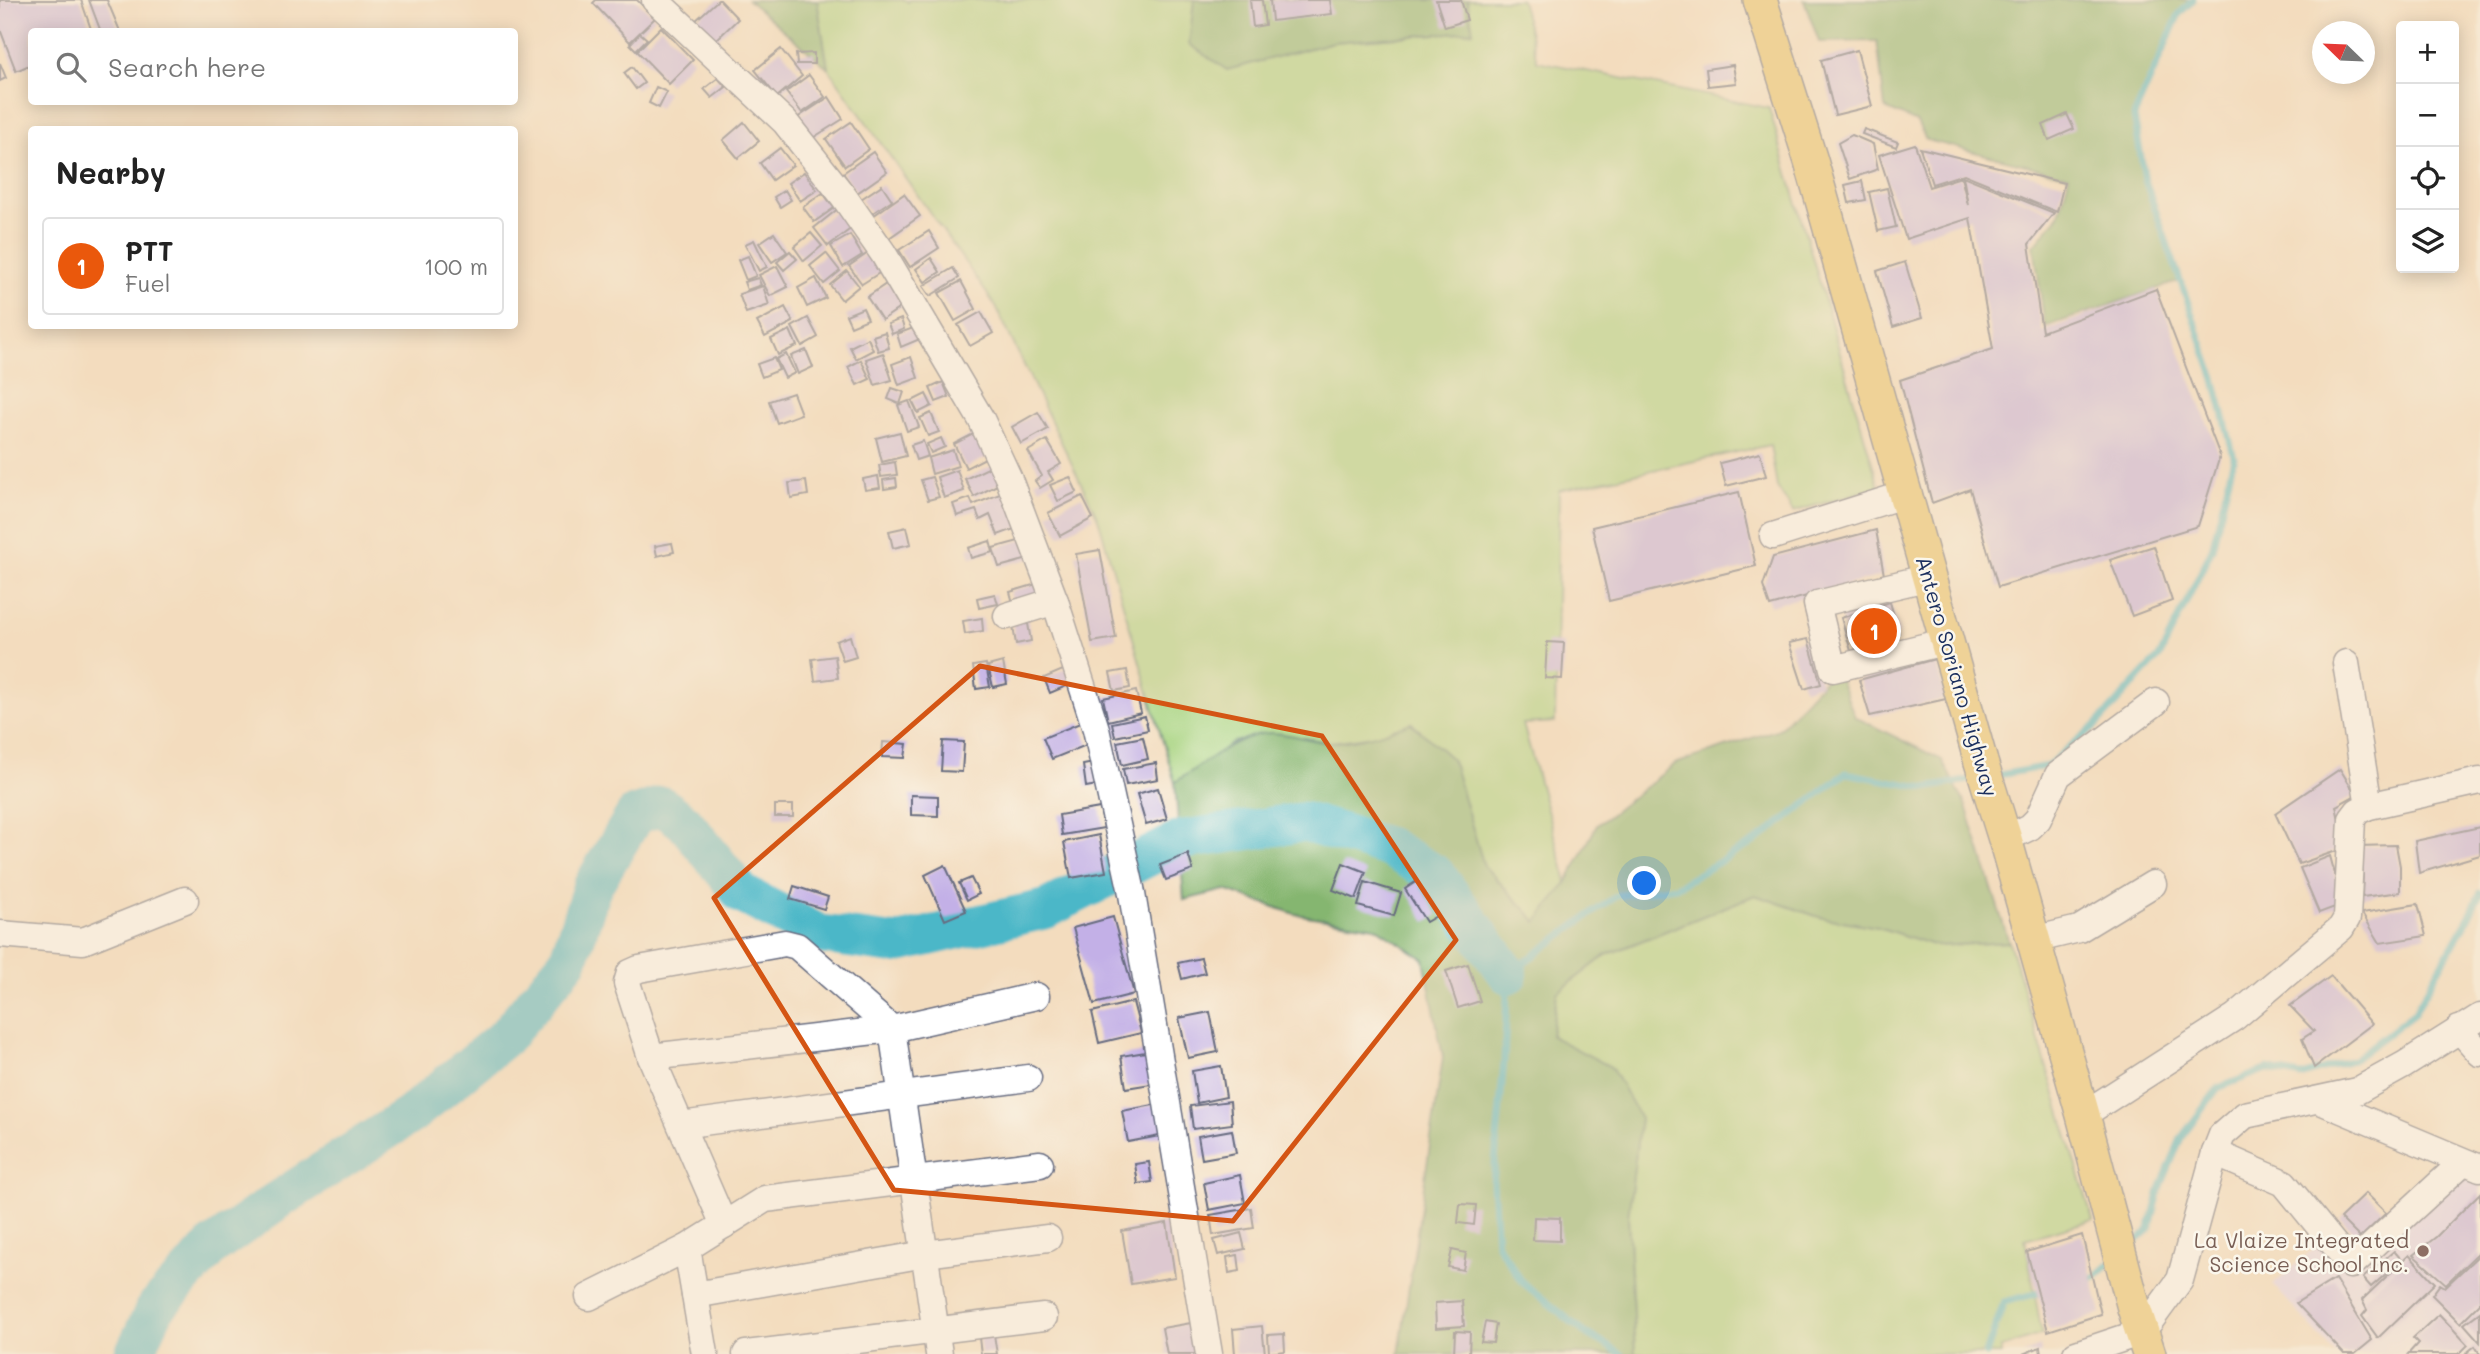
<!DOCTYPE html>
<html lang="en">
<head>
<meta charset="utf-8">
<style>
	:root { --surface:#fff; --page:#f6f6f6; --text:#222; --muted:#767676; --line:#e0e0e0; --accent:#ea580c }
	body { margin:0; font-family:Mali,sans-serif; background:var(--page); color:var(--text) }
	.controls { position:absolute; right:21px; top:21px; display:grid; overflow:hidden; border-radius:7px; box-shadow:0 4px 18px #0003 }
	.controls button { width:63px; height:63px; display:grid; place-items:center; padding:0; border:0; border-bottom:2px solid var(--line); background:var(--surface); color:var(--text); font:35px sans-serif }
	.compass { position:absolute; left:2312px; top:21px; width:63px; height:63px; border-radius:50%; background:var(--surface); box-shadow:0 4px 18px #0003; rotate:293deg }
	.you { position:absolute; left:1645px; top:884px; width:24px; height:24px; margin:-18px; border:5px solid #fff; border-radius:50%; background:#1a73e8; box-shadow:0 0 0 10px #1a73e833 }
	.badge { display:grid; place-items:center; width:46px; height:46px; border-radius:50%; background:var(--accent); color:#fff; font-size:23px; font-weight:700 }
	.pin { position:absolute; translate:-50% -50%; border:4px solid #fff; box-shadow:0 2px 7px #0006 }
	.list { margin:0; padding:0; list-style:none }
	h2 { display:flex; justify-content:space-between; align-items:center; height:91px; margin:0; padding:0 28px; font-size:30px }
	h2 small { font-size:23px; font-weight:400; color:var(--muted) }
	.list li { display:grid; grid-template-columns:46px 1fr auto; gap:21px; align-items:center; box-sizing:border-box; height:98px; margin:0 14px 14px; padding:0 14px; border:2px solid var(--line); border-radius:7px }
	.list b { display:block; font-size:26px; white-space:nowrap }
	.list p { margin:0; font-size:23px; white-space:nowrap; color:var(--muted) }
	.list em { font-size:23px; font-style:normal; color:var(--muted) }
	.icon { flex:none; width:38px; height:38px; fill:none; stroke:currentColor; stroke-width:2; stroke-linecap:round; stroke-linejoin:round }
	.map { position:relative; flex:none; width:2480px; height:1354px; overflow:hidden }
	.search { position:absolute; background:var(--surface); box-shadow:0 4px 18px #0003; left:28px; top:28px; width:490px; height:77px; display:flex; align-items:center; gap:18px; box-sizing:border-box; padding:0 24px; border-radius:7px; color:var(--muted); font-size:26px }
	.panel { position:absolute; background:var(--surface); box-shadow:0 4px 18px #0003; left:28px; top:126px; width:490px; height:203px; border-radius:7px }
	.map>svg:first-child { display:block }
</style>
</head>
<body>
<div class="map">
<svg width="2480" height="1354" viewBox="0 0 2480 1354">
	<rect width="100%" height="100%" fill="#fbf7ec"/>
	<filter id="ink" filterUnits="userSpaceOnUse"><feTurbulence type="fractalNoise" baseFrequency=".0143" numOctaves="2"/><feDisplacementMap in="SourceGraphic" scale="14" xChannelSelector="R" yChannelSelector="G"/><feConvolveMatrix kernelMatrix="1 2 1 2 8 2 1 2 1" color-interpolation-filters="sRGB"/></filter>
	<filter id="wash" filterUnits="userSpaceOnUse"><feTurbulence type="fractalNoise" baseFrequency=".00686" numOctaves="4" result="noise"/><feDisplacementMap in="SourceGraphic" scale="28" xChannelSelector="R" yChannelSelector="G"/><feGaussianBlur stdDeviation="1.57" result="paint"/><feColorMatrix in="noise" values="0 0 0 0 0 0 0 0 0 0 0 0 0 0 0 0 0 1.4 0 .05"/><feComposite in="paint" operator="in"/></filter>
	<g filter="url(#wash)">
		<rect width="100%" height="100%" fill="#f3dcbe"/>
		<!-- built -->
		<polygon fill="#e0d4f4" points="2462,1163 2480,1168 2480,1354 2336,1354 2273,1285 2327,1237 2350,1265"/>
		<!-- green -->
		<g fill="#a7d481" stroke="#618270" stroke-width="2">
			<polygon points="817,0 906,0 908,2 910,0 1194,0 1190,44 1227,70 1333,42 1473,31 1467,0 1521,0 1537,61 1769,108 1879,487 1793,512 1777,487 1770,445 1559,490 1555,722 1523,724 1567,882 1537,922 1484,866 1412,723 1374,736 1330,742 1269,733 1234,742 1175,783 1098,518 995,305 828,68"/>
			<polygon points="1755,895 1819,917 1878,927 1936,946 2009,942 2093,1220 2025,1239 2042,1334 2001,1348 2001,1354 1635,1354 1628,1217 1640,1118 1551,1036 1557,993 1606,955"/>
		</g>
		<!-- forest -->
		<g fill="#85b66f" stroke="#507266" stroke-width="2">
			<polygon points="748,0 817,0 828,68"/>
			<polygon points="1194,0 1467,0 1473,31 1333,42 1227,70 1189,44"/>
			<polygon points="1804,0 2193,0 2179,15 2134,116 2145,180 2180,281 2045,327 2034,246 2059,215 2069,176 1926,140 1917,122 1885,108 1877,41 1819,42"/>
			<path d="M1834,664l21,53 87,43 24,46 43,136 -73,4 -58,-19 -59,-10 -64,-22 -149,60 -49,38 -6,43 60,31 29,51 -12,99 7,137h-236l44,-297 -19,-98 -49,-32 -80,-13 -70,-24 -41,10 -9,-118c28,-17 60,-47 94,-49 19,-1 40,8 59,9 28,1 57,-10 83,-19l41,36 32,107 53,56 30,-40 30,-57 78,-61 104,-35 42,-45z"/>
		</g>
		<g fill="none" stroke-linecap="round" stroke-linejoin="round">
			<!-- stream -->
			<g stroke="#4bb7c8" stroke-width="7">
				<polyline points="1994,776 2047,766 2096,725 2160,656 2212,549 2234,457 2214,377 2145,180 2134,116 2179,14 2193,0"/>
				<polyline points="2129,1248 2149,1230 2161,1186 2181,1138 2218,1088 2267,1069 2301,1076 2355,1059 2414,1013 2469,917 2480,893"/>
				<polyline points="2085,1280 2095,1277 2112,1262"/>
				<polyline points="1621,1354 1584,1332 1522,1282 1497,1244 1493,1184 1504,1061 1508,974 1616,896 1676,887 1759,839 1846,773 1926,788 1975,779"/>
				<polyline points="1986,1354 2004,1302 2046,1291"/>
			</g>
			<!-- river -->
			<polyline stroke="#4bb7c8" stroke-width="40" points="134,1354 156,1307 212,1247 275,1202 410,1115 506,1036 568,961 592,887 635,815 662,806 684,822 742,894 819,934 894,944 1046,909 1181,840 1304,822 1388,847 1436,875 1508,974"/>
		</g>
		<g id="blocks">
			<!-- building -->
			<g fill="#c3b0e7">
				<polygon points="0,0 81,0 92,32 32,32 32,64 16,71 0,29"/>
				<polygon points="89,0 107,0 120,31 101,32"/>
				<polygon points="596,0 637,0 655,18 630,42 593,3"/>
				<polygon points="718,0 720,0 738,19 714,42 695,21"/>
				<polygon points="1250,0 1262,0 1265,25 1253,27"/>
				<polygon points="1270,0 1330,0 1332,14 1272,21"/>
				<polygon points="1436,0 1461,0 1467,20 1445,27"/>
				<polygon points="661,27 693,60 669,84 637,51"/>
				<polygon points="640,33 647,39 636,50 630,44"/>
				<polygon points="781,49 802,76 777,97 755,70"/>
				<polygon points="1857,50 1872,106 1835,115 1821,60"/>
				<polygon points="814,53 814,64 797,64 796,54"/>
				<polygon points="0,63 6,78 0,81"/>
				<polygon points="1733,65 1736,83 1708,86 1706,69"/>
				<polygon points="632,67 644,83 636,89 624,73"/>
				<polygon points="809,75 825,97 802,113 786,92"/>
				<polygon points="718,78 726,87 712,98 704,89"/>
				<polygon points="656,87 667,92 659,108 649,103"/>
				<polygon points="829,97 843,119 811,139 797,118"/>
				<polygon points="2067,114 2074,129 2049,140 2043,125"/>
				<polygon points="744,122 759,141 738,158 723,140"/>
				<polygon points="851,122 869,149 845,166 826,139"/>
				<polygon points="1864,129 1898,142 1896,147 1862,134"/>
				<polygon points="1852,135 1873,144 1878,169 1850,179 1838,143"/>
				<polygon points="1915,144 1929,187 1961,177 1968,205 1963,176 2054,213 2029,244 2042,332 2156,289 2220,456 2198,526 1998,587 1970,489 1932,503 1900,380 1993,349 1970,218 1906,239 1879,155"/>
				<polygon points="780,148 793,165 772,180 760,163"/>
				<polygon points="1920,148 2064,183 2057,212 1964,174 1932,184"/>
				<polygon points="873,152 887,172 857,193 843,173"/>
				<polygon points="804,172 817,190 800,201 788,183"/>
				<polygon points="1862,181 1866,200 1849,203 1845,185"/>
				<polygon points="882,185 892,200 871,214 861,199"/>
				<polygon points="1887,188 1896,227 1878,231 1869,192"/>
				<polygon points="785,190 791,200 780,207 774,197"/>
				<polygon points="823,193 834,208 814,222 803,207"/>
				<polygon points="904,194 920,216 889,238 873,216"/>
				<polygon points="839,208 853,227 828,246 814,228"/>
				<polygon points="929,231 939,248 910,267 899,250"/>
				<polygon points="774,233 787,252 772,262 759,243"/>
				<polygon points="811,233 822,246 804,261 794,247"/>
				<polygon points="850,235 862,255 843,267 831,246"/>
				<polygon points="754,240 767,267 759,271 745,244"/>
				<polygon points="874,249 887,268 862,284 849,266"/>
				<polygon points="790,251 797,259 784,270 777,262"/>
				<polygon points="826,253 840,271 824,284 810,266"/>
				<polygon points="748,256 756,276 746,280 738,260"/>
				<polygon points="931,258 940,272 925,282 916,269"/>
				<polygon points="1905,262 1922,318 1893,327 1877,271"/>
				<polygon points="777,266 788,287 770,296 759,275"/>
				<polygon points="953,268 959,278 930,296 923,286"/>
				<polygon points="847,271 859,286 842,300 830,285"/>
				<polygon points="758,278 761,285 747,290 744,282"/>
				<polygon points="816,278 826,298 807,307 798,288"/>
				<polygon points="961,281 976,309 955,321 939,293"/>
				<polygon points="889,282 904,305 882,320 867,297"/>
				<polygon points="763,286 769,305 746,313 739,294"/>
				<polygon points="785,307 793,322 765,337 757,322"/>
				<polygon points="863,308 868,319 851,326 846,315"/>
				<polygon points="981,312 993,333 970,346 958,325"/>
				<polygon points="808,318 818,337 802,346 792,327"/>
				<polygon points="901,319 904,329 892,334 888,324"/>
				<polygon points="916,327 920,339 901,347 897,334"/>
				<polygon points="790,330 797,346 778,355 771,339"/>
				<polygon points="885,332 889,348 878,351 873,336"/>
				<polygon points="868,338 873,350 856,359 850,347"/>
				<polygon points="806,350 813,367 798,374 791,356"/>
				<polygon points="883,353 892,380 875,385 866,359"/>
				<polygon points="786,354 795,373 785,378 776,359"/>
				<polygon points="911,357 918,378 899,385 892,364"/>
				<polygon points="774,358 779,370 762,377 757,364"/>
				<polygon points="861,360 870,379 857,385 848,367"/>
				<polygon points="943,382 949,397 936,402 930,388"/>
				<polygon points="892,388 904,392 900,404 888,399"/>
				<polygon points="793,393 801,414 777,423 769,401"/>
				<polygon points="926,394 932,406 918,413 912,401"/>
				<polygon points="909,401 919,427 907,431 898,405"/>
				<polygon points="1038,412 1048,429 1021,444 1012,427"/>
				<polygon points="931,413 939,432 928,436 920,418"/>
				<polygon points="979,431 991,455 966,468 954,444"/>
				<polygon points="900,432 906,456 882,462 876,438"/>
				<polygon points="941,438 945,447 931,453 927,444"/>
				<polygon points="1047,440 1061,464 1048,472 1053,480 1040,488 1035,481 1042,476 1028,451"/>
				<polygon points="923,441 928,456 916,460 911,445"/>
				<polygon points="953,450 958,466 932,474 928,458"/>
				<polygon points="1760,453 1766,476 1726,486 1720,463"/>
				<polygon points="895,462 897,475 881,477 879,465"/>
				<polygon points="994,465 1003,482 974,497 965,479"/>
				<polygon points="957,470 964,491 944,498 937,477"/>
				<polygon points="878,476 880,488 865,490 863,479"/>
				<polygon points="932,477 939,497 928,500 921,480"/>
				<polygon points="1070,477 1077,492 1058,501 1050,485"/>
				<polygon points="896,478 897,487 884,489 883,480"/>
				<polygon points="806,481 808,495 791,498 789,483"/>
				<polygon points="1007,491 1020,527 998,535 990,515 980,520 976,510 957,516 953,504 970,498 973,505"/>
				<polygon points="1739,492 1756,566 1609,601 1592,527"/>
				<polygon points="1082,496 1093,518 1060,536 1048,513"/>
				<polygon points="907,527 911,544 893,548 889,531"/>
				<polygon points="1876,530 1884,575 1770,606 1763,586 1773,557"/>
				<polygon points="1026,539 1032,558 999,567 993,548"/>
				<polygon points="990,541 993,552 971,558 968,548"/>
				<polygon points="672,543 674,552 657,556 655,546"/>
				<polygon points="2154,546 2172,601 2132,616 2110,560"/>
				<polygon points="1100,550 1116,638 1092,642 1076,554"/>
				<polygon points="1043,582 1048,600 1015,610 1010,592"/>
				<polygon points="995,594 998,604 979,608 977,598"/>
				<polygon points="1890,602 1899,633 1851,651 1841,618"/>
				<polygon points="982,618 983,631 965,634 963,621"/>
				<polygon points="1027,618 1031,641 1016,644 1012,621"/>
				<polygon points="850,636 856,657 843,661 836,641"/>
				<polygon points="1808,639 1821,684 1804,689 1789,643"/>
				<polygon points="1547,642 1564,643 1562,679 1545,678"/>
				<polygon points="835,656 838,678 815,681 812,659"/>
				<polygon points="1935,659 1946,699 1870,716 1859,680"/>
				<polygon points="1003,662 1007,684 993,687 988,666"/>
				<polygon points="986,664 990,687 976,689 973,666"/>
				<polygon points="1070,667 1076,682 1050,693 1044,678"/>
				<polygon points="1127,670 1130,688 1114,691 1110,673"/>
				<polygon points="1136,691 1141,713 1108,721 1103,698"/>
				<polygon points="1145,716 1148,730 1115,737 1112,723"/>
				<polygon points="1080,723 1089,744 1052,759 1043,738"/>
				<polygon points="1143,737 1148,759 1122,765 1117,742"/>
				<polygon points="943,741 964,742 962,772 941,771"/>
				<polygon points="883,742 907,744 905,758 882,757"/>
				<polygon points="1094,763 1097,785 1086,787 1083,765"/>
				<polygon points="1156,763 1158,779 1126,785 1123,769"/>
				<polygon points="2340,769 2356,795 2336,806 2345,848 2299,864 2275,813"/>
				<polygon points="1158,788 1167,819 1146,825 1137,794"/>
				<polygon points="911,795 938,796 938,816 911,815"/>
				<rect x="775" y="805" width="18" height="12"/>
				<polygon points="1100,808 1104,828 1062,835 1059,815"/>
				<polygon points="2480,827 2480,855 2419,873 2415,841"/>
				<polygon points="1099,835 1106,872 1071,878 1064,842"/>
				<polygon points="2396,845 2400,866 2400,892 2362,897 2363,874 2358,846"/>
				<polygon points="1188,854 1193,870 1166,880 1160,865"/>
				<polygon points="2330,856 2343,904 2319,913 2300,868"/>
				<polygon points="1343,863 1366,872 1356,899 1333,890"/>
				<polygon points="945,865 966,911 945,920 925,875"/>
				<polygon points="971,878 979,894 967,900 959,883"/>
				<polygon points="1417,881 1438,915 1426,922 1405,889"/>
				<polygon points="1365,882 1401,893 1394,916 1358,906"/>
				<polygon points="794,886 828,897 824,909 790,899"/>
				<polygon points="2418,904 2426,936 2380,943 2362,913"/>
				<polygon points="1113,917 1134,994 1094,1004 1073,928"/>
				<polygon points="1201,958 1205,973 1182,979 1178,963"/>
				<polygon points="1468,964 1480,1001 1458,1008 1446,971"/>
				<polygon points="2331,976 2372,1024 2314,1068 2302,1039 2314,1031 2290,1006"/>
				<polygon points="1133,1002 1141,1033 1099,1043 1092,1012"/>
				<polygon points="1210,1012 1218,1052 1188,1058 1179,1018"/>
				<polygon points="1146,1052 1151,1084 1126,1088 1121,1056"/>
				<polygon points="1221,1066 1226,1097 1197,1103 1192,1071"/>
				<polygon points="1230,1101 1232,1124 1193,1129 1190,1106"/>
				<polygon points="1164,1103 1170,1134 1128,1142 1122,1111"/>
				<polygon points="1232,1130 1236,1153 1202,1159 1198,1136"/>
				<polygon points="1149,1162 1152,1182 1138,1184 1135,1164"/>
				<polygon points="1240,1175 1245,1203 1209,1210 1204,1183"/>
				<polygon points="2366,1193 2386,1213 2360,1238 2340,1218"/>
				<polygon points="2480,1193 2480,1251 2446,1284 2413,1255 2436,1237"/>
				<polygon points="1460,1204 1476,1205 1474,1225 1458,1223"/>
				<polygon points="1251,1208 1254,1228 1213,1235 1210,1215"/>
				<polygon points="1534,1217 1560,1218 1560,1241 1533,1240"/>
				<polygon points="1167,1223 1175,1277 1131,1284 1122,1231"/>
				<polygon points="1241,1233 1245,1249 1218,1255 1214,1240"/>
				<polygon points="2082,1235 2101,1314 2048,1331 2027,1252"/>
				<polygon points="1452,1250 1466,1253 1463,1270 1448,1267"/>
				<polygon points="2394,1251 2402,1260 2371,1287 2363,1278"/>
				<polygon points="2480,1254 2480,1303 2460,1323 2432,1295 2440,1284 2445,1287"/>
				<polygon points="1238,1255 1240,1271 1229,1273 1227,1257"/>
				<polygon points="2409,1255 2435,1283 2378,1338 2362,1316 2367,1310 2362,1300"/>
				<polygon points="2335,1279 2372,1340 2355,1354 2344,1354 2296,1303"/>
				<polygon points="1462,1301 1464,1326 1436,1328 1435,1303"/>
				<polygon points="2480,1312 2480,1342 2464,1324"/>
				<polygon points="2439,1314 2468,1345 2459,1354 2408,1354 2418,1343 2413,1338"/>
				<polygon points="1197,1322 1202,1354 1167,1354 1162,1328"/>
				<polygon points="1485,1322 1496,1324 1493,1343 1481,1342"/>
				<polygon points="1262,1326 1265,1354 1235,1354 1233,1329"/>
				<polygon points="1455,1331 1470,1332 1469,1354 1454,1354"/>
				<polygon points="1284,1334 1285,1351 1269,1353 1268,1335"/>
				<polygon points="994,1335 997,1354 981,1354 979,1338"/>
				<polygon points="2475,1346 2480,1354 2465,1354"/>
				<polygon points="2040,1347 2041,1354 2023,1354"/>
			</g>
		</g>
	</g>
	<g filter="url(#ink)">
		<use href="#blocks" fill-opacity="0" stroke="#676c80" stroke-width="2"/>
		<g fill="none" stroke-linecap="round" stroke-linejoin="round">
			<!-- minor casing -->
			<g stroke="#676c80" stroke-width="29">
				<g id="minor">
					<polyline points="655,0 785,122 844,197 883,253 951,368 981,419 1008,477 1055,601 1096,729 1131,888 1209,1354"/>
					<polyline points="1773,536 1906,494"/>
					<polyline points="1930,577 1817,604 1833,669 1948,641"/>
					<polyline points="1007,616 1055,601"/>
					<polyline points="2346,663 2369,806"/>
					<polyline points="2005,839 2030,827 2038,819 2058,775 2156,702"/>
					<polyline points="0,934 83,941 185,900"/>
					<polyline points="2033,940 2079,929 2153,884"/>
					<polyline points="2459,1029 2480,1053"/>
					<polyline points="651,1057 892,1029 1036,996"/>
					<polyline points="2318,1100 2480,1168"/>
					<polyline points="2083,1115 2235,1017 2341,928 2347,918 2352,819 2358,811 2369,806 2480,781"/>
					<polyline points="681,1125 1028,1078"/>
					<polyline points="2215,1153 2284,1183 2351,1265 2462,1163"/>
					<polyline points="724,1225 651,1057 627,983 630,973 639,969 785,943 797,946 892,1029 939,1354"/>
					<polyline points="687,1248 705,1354"/>
					<polyline points="695,1295 925,1254 1048,1238"/>
					<polyline points="589,1297 687,1248 765,1199 1040,1164"/>
					<polyline points="746,1354 1044,1317"/>
					<polyline points="2076,1354 2142,1332 2180,1280 2215,1153 2222,1135 2245,1115 2357,1091 2404,1065 2480,1017"/>
				</g>
			</g>
			<!-- major casing -->
			<g stroke="#676c80" stroke-width="36">
				<polyline id="major" points="1760,0 1811,161 1981,762 2005,839 2083,1115 2134,1308 2149,1354"/>
			</g>
			<!-- minor -->
			<use href="#minor" stroke="#fff" stroke-width="26"/>
			<!-- major -->
			<use href="#major" stroke="#ebc669" stroke-width="33"/>
		</g>
	</g>
	<!-- marked area -->
	<path d="M0 0H2480V1354H0ZM980,666l342,70 134,204 -223,281 -339,-31 -180,-292z" fill="#f3dcbe" fill-opacity=".55" fill-rule="evenodd"/>
	<path fill="none" stroke="#d45514" stroke-width="5" stroke-linejoin="round" d="M980,666l342,70 134,204 -223,281 -339,-31 -180,-292z"/>
	<!-- markers -->
	<circle fill="#8d6e63" stroke="#fbf7ec" stroke-width="2.5" cx="2423" cy="1251" r="7"/>
	<g text-anchor="middle" dominant-baseline="central" stroke-width="5" stroke-linejoin="round" paint-order="stroke">
		<!-- street labels -->
		<g font-size="21" fill="#1b2f5e" stroke="#fbf7ec">
			<text transform="translate(1958 676) rotate(74)">Antero Soriano Highway</text>
		</g>
		<!-- education labels -->
		<g font-size="21" fill="#785e54" stroke="#fbf7ec" text-anchor="end">
			<text x="2409" y="1239">La Vlaize Integrated<tspan x="2409" dy="24">Science School Inc.</tspan></text>
		</g>
	</g>
</svg>
<div class="controls">
<button>+</button>
<button>−</button>
<button><svg class="icon" aria-label="locate" viewBox="0 0 24 24"><circle cx="12" cy="12" r="6"/><path d="M12 2v4M12 18v4M2 12h4M18 12h4"/></svg></button>
<button><svg class="icon" aria-label="layers" viewBox="0 0 24 24"><path d="M12 4l9 5-9 5-9-5zM3 14l9 5 9-5"/></svg></button>
</div>
<svg class="compass" viewBox="-18 -18 36 36"><path d="M0-13l5 13h-10z" fill="#e53935"/><path d="M0 13l5-13h-10z" fill="#767676"/></svg>
<div class="you"></div>
<div class="pin badge" style="left:1874px;top:631px">1</div>
<div class="search"><svg class="icon" aria-label="search" viewBox="0 0 24 24"><circle cx="10" cy="10" r="6"/><path d="M15 15l6 6"/></svg>Search here</div>
<section class="panel">
<h2>Nearby<small></small></h2>
<ul class="list">
<li><span class="badge">1</span><div><b>PTT</b><p>Fuel</p></div><em>100 m</em></li>
</ul>
</section>
</div>
</body>
</html>
